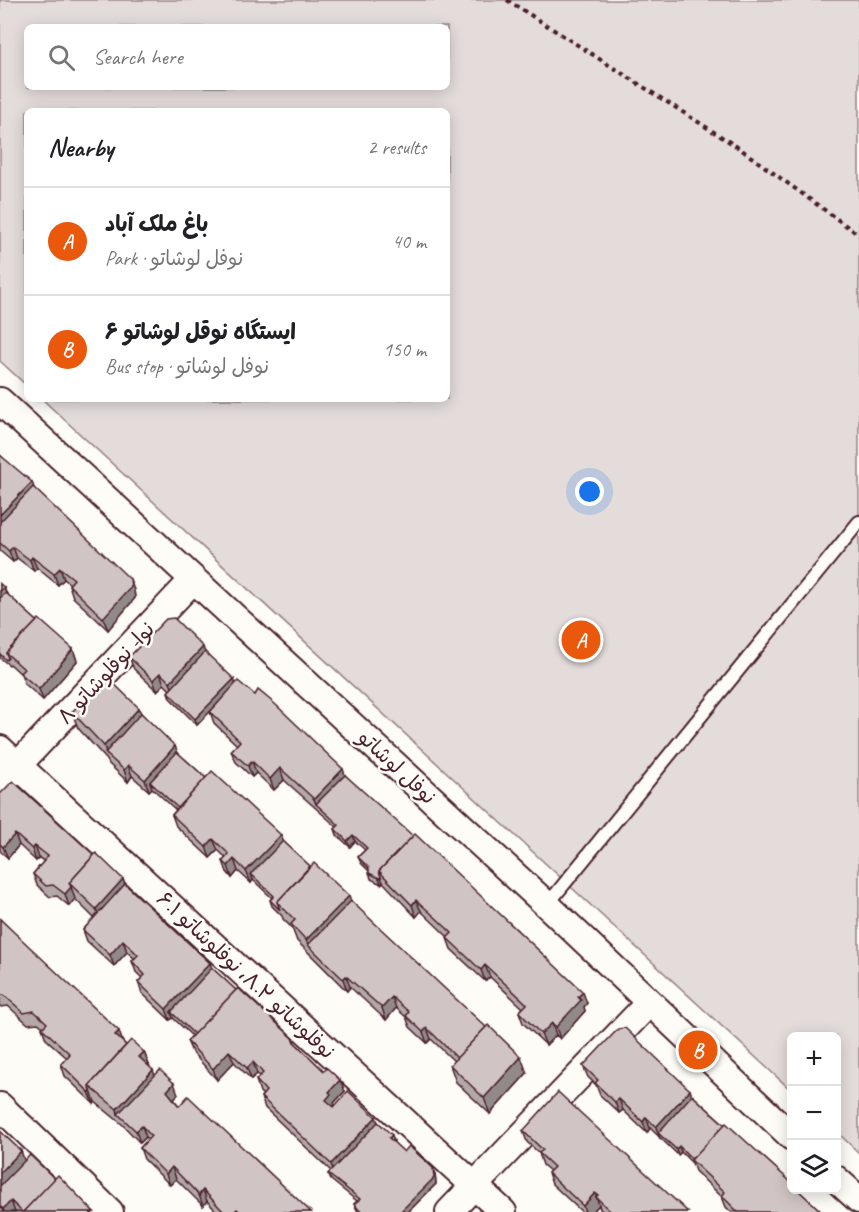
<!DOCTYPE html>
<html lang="en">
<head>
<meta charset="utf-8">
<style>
	:root { --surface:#fff; --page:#f6f6f6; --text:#202124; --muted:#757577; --line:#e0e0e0; --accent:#ea580c }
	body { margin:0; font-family:Caveat,"Playpen Sans Arabic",sans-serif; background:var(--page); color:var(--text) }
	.controls { position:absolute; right:18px; bottom:18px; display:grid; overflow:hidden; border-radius:9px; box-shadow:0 3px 15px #0003 }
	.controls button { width:54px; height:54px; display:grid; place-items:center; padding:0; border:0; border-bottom:2px solid var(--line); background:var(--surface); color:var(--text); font:30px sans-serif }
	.you { position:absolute; left:590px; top:492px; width:21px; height:21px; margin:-15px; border:4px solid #fff; border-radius:50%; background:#1a73e8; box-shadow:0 0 0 9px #1a73e833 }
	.badge { display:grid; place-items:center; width:39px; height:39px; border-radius:50%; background:var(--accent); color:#fff; font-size:20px; font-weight:700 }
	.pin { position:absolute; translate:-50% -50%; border:3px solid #fff; box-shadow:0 2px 6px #0006 }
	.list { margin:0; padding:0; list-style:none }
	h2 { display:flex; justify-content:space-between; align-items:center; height:78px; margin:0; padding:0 24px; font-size:26px }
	h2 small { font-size:20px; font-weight:400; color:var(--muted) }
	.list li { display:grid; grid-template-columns:39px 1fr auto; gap:18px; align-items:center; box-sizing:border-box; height:108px; padding:0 24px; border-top:2px solid var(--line) }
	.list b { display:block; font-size:22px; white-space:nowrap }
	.list p { margin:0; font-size:20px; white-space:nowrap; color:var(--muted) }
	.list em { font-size:20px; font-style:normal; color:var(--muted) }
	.icon { flex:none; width:33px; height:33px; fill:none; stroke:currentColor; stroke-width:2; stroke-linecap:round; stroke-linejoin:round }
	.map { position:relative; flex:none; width:859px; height:1212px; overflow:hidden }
	.search { position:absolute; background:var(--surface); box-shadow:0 3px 15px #0003; left:24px; top:24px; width:426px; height:66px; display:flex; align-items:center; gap:15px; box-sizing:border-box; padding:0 21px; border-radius:9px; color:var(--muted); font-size:22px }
	.panel { position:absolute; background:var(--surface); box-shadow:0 3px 15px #0003; left:24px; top:108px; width:426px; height:294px; border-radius:9px }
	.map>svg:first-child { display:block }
</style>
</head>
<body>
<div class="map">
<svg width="859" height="1212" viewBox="0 0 859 1212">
	<rect width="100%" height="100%" fill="#fdfcf7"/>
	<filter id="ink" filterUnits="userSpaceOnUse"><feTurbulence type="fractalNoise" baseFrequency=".0167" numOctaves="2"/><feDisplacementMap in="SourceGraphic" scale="12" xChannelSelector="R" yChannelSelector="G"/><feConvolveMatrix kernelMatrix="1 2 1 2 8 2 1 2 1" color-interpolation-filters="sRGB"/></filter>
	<g filter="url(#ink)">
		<!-- green -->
		<path fill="#e3dcda" stroke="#967e82" stroke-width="1.5" fill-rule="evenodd" d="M0,0h859v1153l-22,-21 -1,-96h-44l-1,54 -749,-691h405v-288h-420v275l-27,-25zM27,27h420v60h-420z"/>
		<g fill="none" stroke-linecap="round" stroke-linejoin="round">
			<!-- service casing -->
			<g stroke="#4a1f2b" stroke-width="16">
				<polyline id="service" points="547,905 859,522"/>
			</g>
			<!-- minor casing -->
			<g stroke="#4a1f2b" stroke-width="30">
				<g id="minor">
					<polyline points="0,401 547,905 792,1137"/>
					<polyline points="0,749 503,1212"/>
					<polyline points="0,784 193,580"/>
					<polyline points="0,1106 110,1212"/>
					<polyline points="836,1179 859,1200"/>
					<polyline points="449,1212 648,1004"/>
				</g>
			</g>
			<!-- path -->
			<polyline stroke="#4a1f2b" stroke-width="4" stroke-dasharray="4.5 4.5" stroke-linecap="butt" points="507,0 739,148 859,235"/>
			<!-- service -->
			<use href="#service" stroke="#fdfcf7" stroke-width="12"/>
			<!-- minor -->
			<use href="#minor" stroke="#fdfcf7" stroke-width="26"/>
		</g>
		<!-- wall -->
		<g fill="#b3a9a9" stroke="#4a1f2b" stroke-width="1.5">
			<polygon points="0,455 134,590 135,598 108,630 73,597 69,585 70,584 64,579 58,585 37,568 34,571 17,558 13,562 0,551"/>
			<polygon points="0,584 6,593 37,621 73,649 77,661 43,700 25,684 21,674 10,664 9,665 0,658"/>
			<polygon points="205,652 236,684 345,775 587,1003 584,1007 585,1011 560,1039 556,1035 546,1045 523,1023 519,1012 523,1008 490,977 485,981 451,949 447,938 448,937 421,911 416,917 383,882 381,884 371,879 369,871 361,863 358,857 365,850 355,841 350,847 337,835 335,829 337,827 284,780 274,790 256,773 252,777 236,762 231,751 237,745 214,723 210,712 215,706 197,725 170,698 168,692 170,690 164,684 157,691 134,669 129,657"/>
			<polygon points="72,712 141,713 177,752 206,778 283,841 310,866 349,896 351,901 527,1073 490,1114 456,1082 450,1065 454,1061 431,1039 427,1043 410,1027 406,1017 396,1008 386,1020 350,987 347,991 297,941 292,928 283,919 282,916 272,906 270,900 272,898 253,880 251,883 238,871 232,878 227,872 223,861 226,858 218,850 210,858 176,826 172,815 176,810 152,788 149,791 132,776 128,782 109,764 107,760 78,728"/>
			<polygon points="0,794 125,884 212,968 236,990 293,1038 295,1043 345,1091 334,1103 335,1105 378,1122 394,1141 393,1142 404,1152 433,1168 435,1174 436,1184 408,1212 358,1212 354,1204 357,1201 331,1180 328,1174 331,1171 265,1108 261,1097 263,1095 260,1092 256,1080 260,1076 257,1074 251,1079 234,1062 217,1080 192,1052 187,1041 192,1036 173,1018 170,1020 142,993 138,982 142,978 136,972 132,961 134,958 127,952 114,966 87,941 83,930 94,918 75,899 69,906 57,896 50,897 37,885 33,874 44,861 39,858 36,861 19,845 8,858 0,851"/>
			<polygon points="0,919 126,1045 144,1052 150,1067 155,1076 178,1094 174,1099 179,1106 311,1212 217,1212 207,1201 203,1206 176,1179 170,1185 144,1159 140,1148 148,1139 146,1137 140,1143 123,1125 95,1102 94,1104 65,1076 61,1064 67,1058 46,1039 42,1028 43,1027 38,1023 28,1024 8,1006 1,1007 0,1006"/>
			<polygon points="583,1066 692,1095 822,1212 731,1212 726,1207 722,1197 695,1171 692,1163 681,1152 678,1155 650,1128 647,1133 623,1110 619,1113 600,1095 596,1085 588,1077"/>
			<polygon points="0,1131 21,1151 24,1161 55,1179 94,1212 0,1212"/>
			<polygon points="523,1131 688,1212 604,1212 600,1209 599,1205 592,1212 582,1212 552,1184 548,1173 550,1171 543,1165 539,1153 527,1142"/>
		</g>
		<!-- shaded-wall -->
		<g fill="#928a89" stroke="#4a1f2b" stroke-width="1.5">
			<polygon points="32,482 38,499 0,538 0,515"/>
			<polygon points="13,547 17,558 13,562 9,551"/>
			<polygon points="32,557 37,568 34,571 30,560"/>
			<polygon points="60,568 64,579 58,585 54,574"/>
			<polygon points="130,579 134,590 135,598 108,630 103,618"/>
			<polygon points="4,587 8,598 0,606 0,591"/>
			<polygon points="203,647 207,658 174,694 170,682"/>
			<polygon points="73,649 77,661 43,700 39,689"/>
			<polygon points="160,673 164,684 157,691 153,680"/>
			<polygon points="234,679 236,685 197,725 195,719"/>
			<polygon points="139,708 145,724 107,755 104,746"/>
			<polygon points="175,746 180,758 150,782 152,788 149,791 145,780"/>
			<polygon points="252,761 256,773 252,777 248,766"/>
			<polygon points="128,765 132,776 128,782 124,770"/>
			<polygon points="280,768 284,780 274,790 270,779"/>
			<polygon points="343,769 347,781 316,804 314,799"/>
			<polygon points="15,834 19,845 8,858 3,847"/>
			<polygon points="281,835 285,846 251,874 253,880 251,883 246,871"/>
			<polygon points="353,835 355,841 350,847 347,841"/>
			<polygon points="213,839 218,850 210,858 206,847"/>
			<polygon points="35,846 39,858 36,861 32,849"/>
			<polygon points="234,859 238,871 232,878 228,866"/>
			<polygon points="381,877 383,882 381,884 379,878"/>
			<polygon points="123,879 129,896 102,925 96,909"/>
			<polygon points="71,887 75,899 69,906 65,894"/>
			<polygon points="349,896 355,912 308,945 306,940"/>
			<polygon points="416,900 421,911 416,917 412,905"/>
			<polygon points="123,940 127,952 114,966 110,955"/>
			<polygon points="210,963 214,974 171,1012 173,1018 170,1020 166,1009"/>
			<polygon points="485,965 490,977 485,981 481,970"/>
			<polygon points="346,976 350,987 347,991 343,979"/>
			<polygon points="583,992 587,1003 584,1007 585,1011 560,1039 556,1027 578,997"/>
			<polygon points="392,997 396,1008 386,1020 382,1008"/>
			<polygon points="552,1023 556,1035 546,1045 541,1034"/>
			<polygon points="427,1028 431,1039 427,1043 423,1032"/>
			<polygon points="119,1031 123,1043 115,1035"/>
			<polygon points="229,1051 234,1062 217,1080 213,1069"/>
			<polygon points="144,1052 150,1068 139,1057"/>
			<polygon points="521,1057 527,1073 490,1114 484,1098"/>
			<polygon points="253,1062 257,1074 251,1079 247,1068"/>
			<polygon points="153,1070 159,1087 118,1114 117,1109"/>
			<polygon points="340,1080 345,1091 334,1103 335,1105 330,1111 326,1100 329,1092"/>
			<polygon points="174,1083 178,1094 171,1102 167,1091"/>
			<polygon points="690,1090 694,1101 658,1133 660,1139 656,1127"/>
			<polygon points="91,1091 95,1102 94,1104 89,1092"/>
			<polygon points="619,1099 623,1110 619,1113 615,1102"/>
			<polygon points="376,1117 380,1128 335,1175 331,1164"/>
			<polygon points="646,1117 650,1128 647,1133 643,1122"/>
			<polygon points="142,1126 146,1137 140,1143 136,1131"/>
			<polygon points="392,1135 394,1141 391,1144 389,1138"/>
			<polygon points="679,1146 681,1152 678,1155 676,1149"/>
			<polygon points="21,1151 25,1162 0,1189 0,1173"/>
			<polygon points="172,1167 176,1179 170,1185 166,1174"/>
			<polygon points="433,1168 435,1174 436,1184 408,1212 400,1212"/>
			<polygon points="203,1190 207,1201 203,1206 199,1195"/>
			<polygon points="595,1193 599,1205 592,1212 585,1212 583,1206"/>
			<polygon points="11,1201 15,1212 4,1212 3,1209"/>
		</g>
		<!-- building -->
		<g fill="#d0c5c4" stroke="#4a1f2b" stroke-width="1.5">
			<polygon points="0,455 32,482 0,515"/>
			<polygon points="33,487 130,579 131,587 103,618 69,585 74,579 60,568 54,574 32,557 30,560 13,547 9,551 0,543 0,522"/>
			<polygon points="0,584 4,587 0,591"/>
			<polygon points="6,593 37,621 6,653 8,658 6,660 0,654 0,598"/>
			<polygon points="174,618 203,647 170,682 160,673 153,680 129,657 166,619"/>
			<polygon points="39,619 73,649 39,689 20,673 24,669 6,653"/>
			<polygon points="205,652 234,679 195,719 168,692"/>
			<polygon points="106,676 139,708 104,746 72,712"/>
			<polygon points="238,681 255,695 258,690 275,704 343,769 314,799 280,768 270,779 252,761 248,766 231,751 240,741 210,712"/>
			<polygon points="141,713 175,746 145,780 128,765 124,770 105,753"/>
			<polygon points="177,752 206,778 178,808 150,782"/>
			<polygon points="212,771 281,835 246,871 234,859 228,866 223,861 229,854 213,839 206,847 172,815"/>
			<polygon points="345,775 413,836 379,871 381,877 379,878 369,873 369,868 358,857 367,848 353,835 347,841 335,829 339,825 316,804"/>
			<polygon points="13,781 94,855 69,883 71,887 65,894 53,885 46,886 33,874 48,856 35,846 32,849 15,834 3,847 0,844 0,794"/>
			<polygon points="415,834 583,992 578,997 581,1000 556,1027 552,1023 541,1034 519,1012 527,1004 485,965 481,970 447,938 452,933 434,916 416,900 412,905 379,871"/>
			<polygon points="283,841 310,866 277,902 280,910 270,900 274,896 251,874"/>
			<polygon points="96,853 123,879 96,909 69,883"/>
			<polygon points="314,863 349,896 306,940 291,924 295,920 277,902"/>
			<polygon points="125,884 210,963 166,1009 138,982 145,975 132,961 138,955 123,940 110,955 83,930"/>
			<polygon points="351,901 486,1027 457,1058 427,1028 423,1032 406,1016 409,1012 392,997 382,1008 346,976 343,979 308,945"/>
			<polygon points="0,919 119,1031 115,1035 126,1045 89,1086 91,1091 89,1092 61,1064 70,1054 42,1028 47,1023 34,1011 24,1013 4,995 0,995"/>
			<polygon points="212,968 236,990 194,1034 171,1012"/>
			<polygon points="238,988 293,1038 293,1041 324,1071 327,1068 340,1080 329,1092 331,1094 326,1100 334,1107 348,1091 376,1117 331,1164 261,1097 266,1091 256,1080 263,1073 253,1062 247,1068 229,1051 213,1069 187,1041"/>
			<polygon points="488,1025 521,1057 484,1098 450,1065"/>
			<polygon points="625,1028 690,1090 656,1127 646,1117 643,1122 619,1099 615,1102 595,1083 598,1080 583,1066 618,1029"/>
			<polygon points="131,1040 144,1052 139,1057 153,1070 117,1109 89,1086"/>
			<polygon points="160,1070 174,1083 167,1091 179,1106 188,1096 311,1212 240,1212 237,1209 234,1212 224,1212 203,1190 199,1195 172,1167 166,1174 140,1148 151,1136 142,1126 136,1131 118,1114"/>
			<polygon points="558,1092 688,1212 611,1212 596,1197 598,1195 595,1193 583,1206 548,1173 554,1167 539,1153 543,1150 523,1131"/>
			<polygon points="692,1095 725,1125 692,1159 679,1146 676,1149 658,1133"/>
			<polygon points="378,1122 392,1135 389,1138 404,1152 409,1146 433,1168 434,1178 400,1212 361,1212 354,1204 360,1199 328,1174"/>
			<polygon points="726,1123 792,1183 792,1190 798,1190 822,1212 738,1212 722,1196 725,1192 691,1160"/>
			<polygon points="0,1131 21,1151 0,1173"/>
			<polygon points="30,1155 55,1179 23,1212 22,1212 11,1201 3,1209 0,1206 0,1186"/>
			<polygon points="58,1175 94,1212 23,1212"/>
		</g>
	</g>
	<g text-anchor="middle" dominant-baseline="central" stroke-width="5" stroke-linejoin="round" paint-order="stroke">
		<!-- street labels -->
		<g font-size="21" fill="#4a1f2b" stroke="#fdfcf7">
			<text transform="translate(106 673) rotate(-47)">نوا- نوفلوشاتو ۸</text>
			<text transform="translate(397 767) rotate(43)">نوفل لوشاتو</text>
			<text transform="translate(246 975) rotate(43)">نوفلوشاتو ۸.۲، نوفلوشاتو ۶.۱</text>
		</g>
	</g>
</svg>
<div class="controls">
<button>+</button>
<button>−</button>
<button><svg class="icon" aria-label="layers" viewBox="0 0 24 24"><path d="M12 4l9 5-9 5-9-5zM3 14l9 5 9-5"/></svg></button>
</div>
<div class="you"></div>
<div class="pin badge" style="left:581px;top:640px">A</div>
<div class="pin badge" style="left:698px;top:1050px">B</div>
<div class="search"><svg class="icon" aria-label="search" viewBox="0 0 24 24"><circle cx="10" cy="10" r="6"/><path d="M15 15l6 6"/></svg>Search here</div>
<section class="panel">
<h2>Nearby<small>2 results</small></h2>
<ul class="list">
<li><span class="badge">A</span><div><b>باغ ملک آباد</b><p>Park · نوفل لوشاتو</p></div><em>40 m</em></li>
<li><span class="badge">B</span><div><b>ایستگاه نوقل لوشاتو ۶</b><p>Bus stop · نوفل لوشاتو</p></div><em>150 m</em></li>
</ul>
</section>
</div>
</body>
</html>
